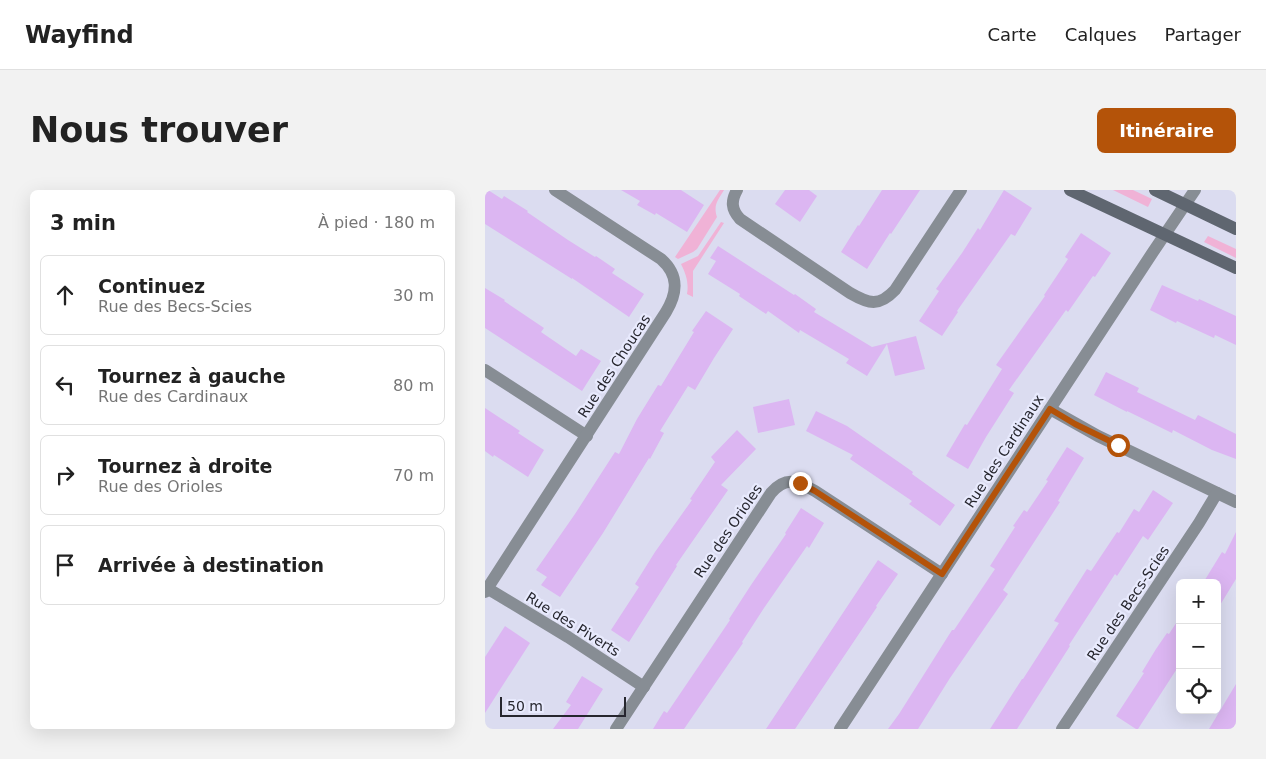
<!DOCTYPE html>
<html lang="fr">
<head>
<meta charset="utf-8">
<style>
	:root { --surface:#fff; --page:#f2f2f2; --text:#222; --muted:#767676; --line:#e0e0e0; --accent:#b45309 }
	body { margin:0; font-family:"DejaVu Sans",sans-serif; background:var(--page); color:var(--text) }
	.controls { position:absolute; right:15px; bottom:15px; display:grid; overflow:hidden; border-radius:8px; box-shadow:0 5px 20px #0002 }
	.controls button { width:45px; height:45px; display:grid; place-items:center; padding:0; border:0; border-bottom:1px solid var(--line); background:var(--surface); color:var(--text); font:25px sans-serif }
	.scale { position:absolute; left:15px; bottom:12px; width:126px; box-sizing:border-box; padding-left:5px; border:2px solid #26262e; border-top:0; font-size:14px; line-height:18px; white-space:nowrap; color:#26262e; -webkit-text-stroke:4px #e8eafd; paint-order:stroke }
	.stop { position:absolute; width:15px; height:15px; margin:-11px; border:4px solid #b45309; border-radius:50%; background:#fff }
	.stop.end { background:#b45309; border-color:#fff; box-shadow:0 1px 5px #0008 }
	.list { margin:0; padding:0; list-style:none }
	h2 { display:flex; justify-content:space-between; align-items:center; height:65px; margin:0; padding:0 20px; font-size:21px }
	h2 small { font-size:16px; font-weight:400; color:var(--muted) }
	.list li { display:grid; grid-template-columns:32px 1fr auto; gap:15px; align-items:center; box-sizing:border-box; height:80px; margin:0 10px 10px; padding:0 10px; border:1px solid var(--line); border-radius:8px }
	.list b { display:block; font-size:19px; white-space:nowrap }
	.list p { margin:0; font-size:16px; white-space:nowrap; color:var(--muted) }
	.list em { font-size:16px; font-style:normal; color:var(--muted) }
	.icon { flex:none; width:28px; height:28px; fill:none; stroke:currentColor; stroke-width:2; stroke-linecap:round; stroke-linejoin:round }
	.map { position:relative; flex:none; width:751px; height:539px; overflow:hidden; border-radius:8px }
	header { display:flex; align-items:center; gap:30px; box-sizing:border-box; height:70px; padding:0 25px; background:var(--surface); border-bottom:1px solid var(--line) }
	header strong { font-size:24px }
	nav { display:flex; gap:28px; margin-inline-start:auto; font-size:18px }
	.intro { display:flex; align-items:center; justify-content:space-between; box-sizing:border-box; height:120px; padding:0 30px }
	h1 { margin:0; font-size:35px }
	.button { padding:12px 22px; border-radius:8px; background:var(--accent); color:#fff; font-size:18px; font-weight:700 }
	main { display:flex; gap:30px; padding:0 30px }
	aside { flex:1; background:var(--surface); border-radius:8px; box-shadow:0 5px 20px #0002 }
	.map>svg:first-child { display:block }
</style>
</head>
<body>
<header>
<strong>Wayfind</strong>
<nav><a>Carte</a><a>Calques</a><a>Partager</a></nav>
</header>
<div class="intro"><h1>Nous trouver</h1><a class="button">Itinéraire</a></div>
<main>
<aside>
<h2>3 min<small>À pied · 180 m</small></h2>
<ul class="list">
<li><svg class="icon" aria-label="ahead" viewBox="0 0 24 24"><path d="M12 20V5M6 11l6-6 6 6"/></svg><div><b>Continuez</b><p>Rue des Becs-Scies</p></div><em>30 m</em></li>
<li><svg class="icon" aria-label="left" viewBox="0 0 24 24"><path d="M17 20v-9H6M10 6l-5 5 5 5"/></svg><div><b>Tournez à gauche</b><p>Rue des Cardinaux</p></div><em>80 m</em></li>
<li><svg class="icon" aria-label="right" viewBox="0 0 24 24"><path d="M7 20v-9h11M14 6l5 5-5 5"/></svg><div><b>Tournez à droite</b><p>Rue des Orioles</p></div><em>70 m</em></li>
<li><svg class="icon" aria-label="arrive" viewBox="0 0 24 24"><path d="M6 21V4h12l-3 4 3 4H6"/></svg><div><b>Arrivée à destination</b></div></li>
</ul>
</aside>
<div class="map">
<svg width="751" height="539" viewBox="0 0 751 539">
	<rect width="100%" height="100%" fill="#dbdcf0"/>
	<!-- green -->
	<g fill="#f0b2d6">
		<path d="M235,0h4c-6,10 -11,15 -7,27l-20,32 -4,3 -15,7 -3,-2z"/>
		<polygon points="628,0 648,0 667,9 663,17"/>
		<path d="M236,32l3,1 -31,48v26l-6,-3c2,-11 -1,-20 -6,-30l17,-8z"/>
		<polygon points="723,46 751,59 751,68 719,52"/>
	</g>
	<!-- building -->
	<g fill="#dcb6f2">
		<polygon points="0,0 3,0 17,9 19,6 43,21 42,22 83,50 110,67 111,66 130,79 127,83 159,104 144,127 87,88 87,89 0,34"/>
		<polygon points="136,0 196,0 219,15 202,42 171,23 170,25 152,15 155,11"/>
		<polygon points="300,0 324,0 332,6 315,32 290,14"/>
		<polygon points="397,0 435,0 406,44 405,43 382,79 356,62 373,35 374,36"/>
		<polygon points="519,0 547,18 530,46 526,44 472,121 473,122 457,146 434,131 454,101 451,99 477,63 493,38 495,40"/>
		<polygon points="596,43 626,63 610,87 608,86 583,122 581,120 524,200 529,203 501,247 483,279 461,266 480,234 482,235 517,179 511,175 560,106 559,105 583,69 580,67"/>
		<polygon points="233,56 309,105 310,104 331,119 329,122 387,157 431,146 440,179 410,186 402,154 382,186 361,173 364,169 315,140 314,143 283,121 281,124 254,106 255,104 223,84 231,71 225,68"/>
		<polygon points="677,95 713,111 714,109 751,126 751,155 730,145 729,148 692,131 691,133 665,120"/>
		<polygon points="0,98 20,110 19,111 59,138 56,142 91,166 96,159 116,171 97,201 0,138"/>
		<polygon points="221,121 248,139 229,168 210,200 203,196 175,241 179,243 165,269 164,268 118,343 75,407 56,395 62,387 51,380 90,324 130,262 134,264 152,229 173,195 176,196 209,142 207,141"/>
		<polygon points="621,182 654,198 652,202 710,230 713,225 751,244 751,269 727,260 688,240 687,243 642,221 642,222 609,205"/>
		<polygon points="304,209 310,235 273,243 268,217"/>
		<polygon points="0,218 35,241 33,243 59,260 43,287 9,265 8,267 0,261"/>
		<polygon points="331,221 362,236 428,282 427,284 470,315 455,336 424,314 427,311 365,269 368,265 321,241"/>
		<polygon points="252,240 271,259 236,295 243,300 191,375 192,376 144,452 126,440 154,397 150,394 170,362 207,310 205,309 230,272 226,267"/>
		<polygon points="582,257 599,268 573,311 575,312 518,400 523,404 465,488 433,539 403,539 414,524 467,440 469,440 510,379 505,376 530,337 528,336 539,320 542,322 563,291 561,290"/>
		<polygon points="668,300 688,313 663,350 658,346 632,386 630,384 584,455 585,456 532,539 505,539 537,489 538,489 574,433 569,431 602,379 606,381 632,342 634,343 649,319 654,322"/>
		<polygon points="316,318 339,333 324,358 322,356 279,418 257,452 258,453 199,539 168,539 179,521 182,523 245,430 244,429 266,395 301,344 300,343"/>
		<polygon points="751,342 751,389 732,420 732,393 718,393 737,362 740,364"/>
		<polygon points="393,370 413,384 391,416 392,417 310,539 281,539"/>
		<polygon points="695,427 695,474 653,539 651,539 631,526 659,483 657,482 671,459 682,443 684,444"/>
		<polygon points="20,436 45,453 0,523 0,467"/>
		<polygon points="97,486 118,499 93,539 68,539 86,515 81,512"/>
		<polygon points="751,494 751,539 724,539"/>
	</g>
	<g fill="none" stroke-linecap="round" stroke-linejoin="round">
		<!-- street -->
		<g stroke="#878d94" stroke-width="12">
			<path d="M252,0c-6,11 -6,19 3,29l110,74c19,11 29,14 45,-3l66,-100"/>
			<polyline points="0,180 102,246"/>
			<polyline points="565,219 613,246 751,312"/>
			<polyline points="0,397 83,447 159,497"/>
			<path d="M0,402l181,-280c12,-20 13,-37 -5,-53l-106,-69"/>
			<path d="M131,539l155,-236c15,-17 26,-12 44,-2l127,83"/>
			<polyline points="355,539 668,62 710,0"/>
			<polyline points="577,539 714,333 732,303"/>
		</g>
		<!-- secondary -->
		<g stroke="#5f6670" stroke-width="12">
			<polyline points="585,0 751,78"/>
			<polyline points="670,0 751,39"/>
		</g>
	</g>
	<g fill="none" stroke-linecap="round" stroke-linejoin="round">
		<!-- route -->
		<polyline stroke="#b45309" stroke-width="6" points="315,293 330,301 457,384 565,219 590,234 633,255"/>
	</g>
	<g text-anchor="middle" dominant-baseline="central" stroke-width="4.5" stroke-linejoin="round" paint-order="stroke">
		<!-- street labels -->
		<g font-size="14" fill="#26262e" stroke="#e8eafd">
			<text transform="translate(129 176) rotate(-57)">Rue des Choucas</text>
			<text transform="translate(519 261) rotate(-57)">Rue des Cardinaux</text>
			<text transform="translate(243 341) rotate(-56)">Rue des Orioles</text>
			<text transform="translate(643 413) rotate(-56)">Rue des Becs-Scies</text>
			<text transform="translate(88 434) rotate(32)">Rue des Piverts</text>
		</g>
	</g>
</svg>
<div class="controls">
<button>+</button>
<button>−</button>
<button><svg class="icon" aria-label="locate" viewBox="0 0 24 24"><circle cx="12" cy="12" r="6"/><path d="M12 2v4M12 18v4M2 12h4M18 12h4"/></svg></button>
</div>
<div class="scale">50 m</div>
<div class="stop" style="left:633px;top:255px"></div>
<div class="stop end" style="left:315px;top:293px"></div>
</div>
</main>
</body>
</html>
